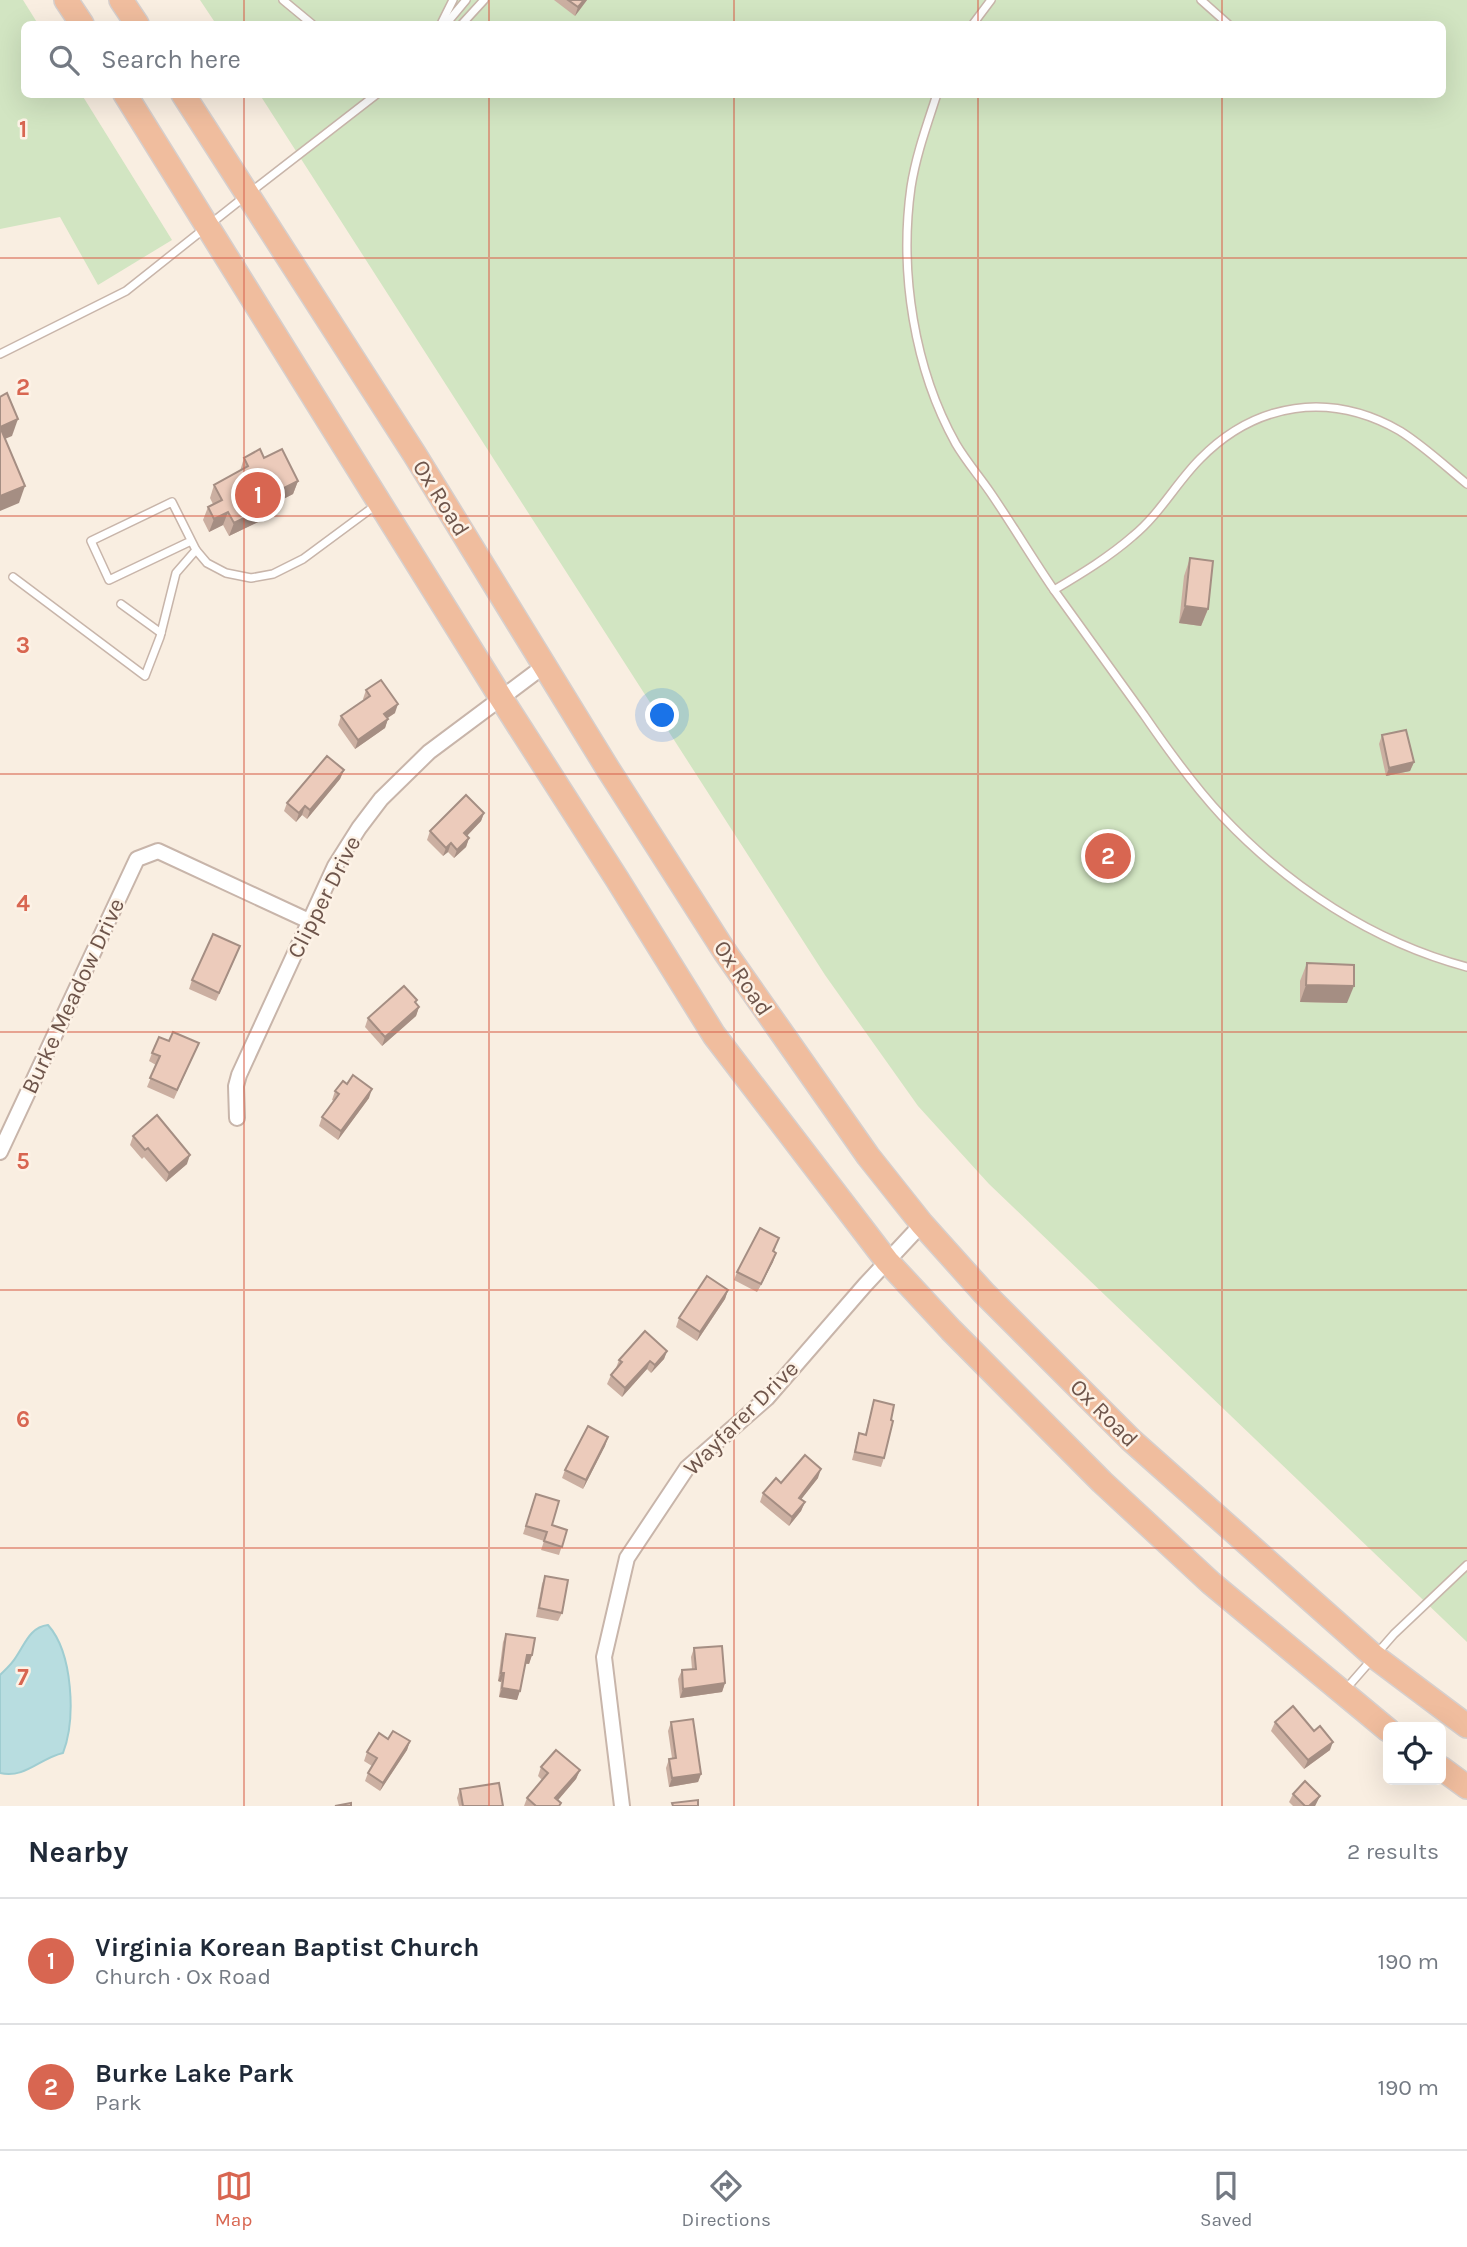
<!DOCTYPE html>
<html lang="en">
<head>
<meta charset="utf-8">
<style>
	:root { --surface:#fff; --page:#f6f6f7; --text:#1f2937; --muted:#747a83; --line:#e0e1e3; --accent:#d86651 }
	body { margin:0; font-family:Karla,sans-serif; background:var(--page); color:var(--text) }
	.controls { position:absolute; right:21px; bottom:21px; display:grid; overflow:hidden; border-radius:10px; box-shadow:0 7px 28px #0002 }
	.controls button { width:63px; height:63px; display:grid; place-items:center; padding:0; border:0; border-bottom:2px solid var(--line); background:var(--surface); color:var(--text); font:35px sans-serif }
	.you { position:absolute; left:663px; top:716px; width:24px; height:24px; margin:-18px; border:5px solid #fff; border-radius:50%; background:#1a73e8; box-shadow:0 0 0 10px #1a73e833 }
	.badge { display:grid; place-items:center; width:46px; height:46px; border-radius:50%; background:var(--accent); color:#fff; font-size:23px; font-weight:700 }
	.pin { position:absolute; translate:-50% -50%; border:4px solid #fff; box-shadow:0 2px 7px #0006 }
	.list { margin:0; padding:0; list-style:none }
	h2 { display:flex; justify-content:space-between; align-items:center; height:91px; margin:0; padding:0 28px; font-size:30px }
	h2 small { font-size:23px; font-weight:400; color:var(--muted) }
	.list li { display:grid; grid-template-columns:46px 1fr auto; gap:21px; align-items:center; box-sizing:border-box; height:126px; padding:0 28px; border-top:2px solid var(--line) }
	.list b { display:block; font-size:26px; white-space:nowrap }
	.list p { margin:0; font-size:23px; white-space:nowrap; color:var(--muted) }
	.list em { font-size:23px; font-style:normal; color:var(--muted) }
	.icon { flex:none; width:38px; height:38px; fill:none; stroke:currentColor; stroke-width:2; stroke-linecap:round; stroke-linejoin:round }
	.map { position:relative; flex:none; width:1467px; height:1806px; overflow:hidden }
	.search { position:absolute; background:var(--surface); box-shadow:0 7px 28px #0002; left:21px; right:21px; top:21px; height:77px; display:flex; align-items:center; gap:18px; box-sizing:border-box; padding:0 24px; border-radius:10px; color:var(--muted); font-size:26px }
	.sheet { height:343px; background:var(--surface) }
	nav { display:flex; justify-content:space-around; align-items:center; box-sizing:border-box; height:98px; border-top:2px solid var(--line); background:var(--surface); font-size:19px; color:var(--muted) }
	nav a { display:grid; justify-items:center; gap:4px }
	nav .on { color:var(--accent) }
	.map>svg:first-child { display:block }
</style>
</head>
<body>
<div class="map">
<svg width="1467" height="1806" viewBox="0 0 1467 1806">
	<rect width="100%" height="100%" fill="#f9eee1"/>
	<!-- green -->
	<g fill="#d2e5c2">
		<polygon points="0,0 23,0 38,24 24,24 24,94 82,95 172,240 98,285 60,217 0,229"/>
		<polygon points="200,0 1467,0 1467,1642 989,1184 918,1106 825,975 260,95 1442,94 1442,24 216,24"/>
	</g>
	<!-- water -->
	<path fill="#b8dde0" stroke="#9fcdd1" stroke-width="2" d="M48,1625c25,28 28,94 15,128 -23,5 -38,26 -63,20v-98c5,-5 12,-11 16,-18 9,-13 14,-30 32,-32z"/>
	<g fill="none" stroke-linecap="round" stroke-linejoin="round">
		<!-- service casing -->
		<g stroke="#c8b5aa" stroke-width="10">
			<g id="service">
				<polyline points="283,0 312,24"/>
				<polyline points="1201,0 1228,24"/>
				<polyline points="441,24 453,0"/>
				<polyline points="446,24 466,0"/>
				<polyline points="462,24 484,0"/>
				<polyline points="973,24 991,0"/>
				<path d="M937,94c-10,31 -21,61 -26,93 -12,85 3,182 45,257 10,17 23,32 34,48 22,32 42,66 64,98"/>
				<polyline points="0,354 126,291 248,194 377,94"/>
				<path d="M1467,484c-22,-18 -43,-38 -67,-53 -70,-40 -144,-29 -200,28 -24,24 -40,55 -67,77 -24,21 -52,38 -79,54 30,42 60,83 90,125 24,35 49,70 78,101 66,70 151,126 245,151"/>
				<polyline points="191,541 109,580 91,541 172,502 196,550 207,563 226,573 251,578 273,574 303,559 376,505"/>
				<polyline points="13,577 145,676 160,637 176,573 196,550"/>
				<polyline points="121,604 161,633"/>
				<polyline points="1345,1690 1394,1634 1467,1565"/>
			</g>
		</g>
		<!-- minor casing -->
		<g stroke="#c8b5aa" stroke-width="18">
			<g id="minor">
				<polyline points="237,1118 236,1086 239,1075 335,866 359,828 381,799 429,752 544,666"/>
				<polyline points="0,1152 137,859 158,851 309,921"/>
				<polyline points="622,1806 604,1657 627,1558 687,1468 767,1398 865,1285 922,1224"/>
			</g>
		</g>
		<!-- trunk casing -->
		<g stroke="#d6cfcd" stroke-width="26">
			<g id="trunk">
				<polyline points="66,0 82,24"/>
				<polyline points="121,0 137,24"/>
				<polyline points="125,94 501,698 617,879 714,1035 887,1261 951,1330 1102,1482 1211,1583 1388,1730"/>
				<polyline points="183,94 415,455 608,769 725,952 868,1156 922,1224 984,1293 1131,1440 1375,1657 1467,1726"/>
				<polyline points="1441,1768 1467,1787"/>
			</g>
		</g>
		<!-- service -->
		<use href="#service" stroke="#fff" stroke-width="7"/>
		<!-- minor -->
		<use href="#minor" stroke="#fff" stroke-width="14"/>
		<!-- trunk -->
		<use href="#trunk" stroke="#f0bd9e" stroke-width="23"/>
	</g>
	<!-- wall -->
	<g fill="#cbafa1">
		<polygon points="554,0 587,0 575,16"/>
		<polygon points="244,458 264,458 298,481 293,494 264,509 260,521 229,536 223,525 209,532 203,520 208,507 213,504 210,498 214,485 240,471"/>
		<polygon points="1190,558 1208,609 1201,626 1179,623 1184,576"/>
		<polygon points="366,690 395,713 388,718 385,728 355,749 338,725 341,716 364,700 363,699"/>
		<polygon points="1382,735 1414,762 1410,771 1386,776 1379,744"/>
		<polygon points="344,770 340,779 307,819 302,815 296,822 284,811 287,803"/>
		<polygon points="484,813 481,821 467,836 469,838 466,847 454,858 448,852 443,856 427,840 430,831"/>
		<polygon points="237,954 216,1001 189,989 192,980"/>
		<polygon points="1307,963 1347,1003 1300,1002 1300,981"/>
		<polygon points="419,1007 416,1016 382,1046 365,1027 368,1018"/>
		<polygon points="169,1041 195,1052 174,1099 147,1087 156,1065 149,1061 152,1053"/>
		<polygon points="335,1091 369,1098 338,1140 319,1126 322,1117 334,1101 332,1100"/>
		<polygon points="133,1136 187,1164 166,1182 144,1157 142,1159 130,1145"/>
		<polygon points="776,1246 774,1252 773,1262 757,1292 734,1280 737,1272"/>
		<polygon points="728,1290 725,1299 697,1341 676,1327 679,1318"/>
		<polygon points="667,1351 664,1359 651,1373 647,1369 622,1397 607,1384 611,1375 616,1368 619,1360"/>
		<polygon points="874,1400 891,1420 884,1458 881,1467 852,1460 859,1433 865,1435"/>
		<polygon points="608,1437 605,1446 583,1489 562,1478 565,1470"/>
		<polygon points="818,1478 801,1499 805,1502 801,1511 789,1526 760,1502 763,1493 781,1483"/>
		<polygon points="536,1494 552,1525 567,1530 559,1555 541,1550 544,1541 523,1534"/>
		<polygon points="545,1576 562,1613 558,1621 536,1617 542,1584"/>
		<polygon points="506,1634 532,1655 529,1664 525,1664 517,1700 499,1697 501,1682 498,1681 503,1642"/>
		<polygon points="694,1648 725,1683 722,1692 680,1698 678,1679 682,1670 692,1669 691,1657"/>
		<polygon points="671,1722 701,1774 698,1782 669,1787 666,1768 669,1759 672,1758 668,1731"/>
		<polygon points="1275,1722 1330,1750 1304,1769 1271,1731"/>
		<polygon points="388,1739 410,1741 407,1750 380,1791 365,1781 368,1773 372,1766 364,1761 367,1752"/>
		<polygon points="541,1767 580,1770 576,1779 558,1800 560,1806 524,1806 527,1798 542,1780 538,1776"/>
		<polygon points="460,1789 503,1806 459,1806 457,1798"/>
		<polygon points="1293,1794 1320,1796 1315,1806 1293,1806 1289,1802"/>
	</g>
	<!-- shaded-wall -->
	<g fill="#a58e83">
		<polygon points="584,0 587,0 575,16 578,7"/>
		<polygon points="18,419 12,436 0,441 0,427"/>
		<polygon points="298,481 293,494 264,509 260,521 229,536 234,523 260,500"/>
		<polygon points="25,486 19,503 0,511 0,496"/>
		<polygon points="228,512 223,525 209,532 214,519"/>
		<polygon points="1185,606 1208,609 1201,626 1179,623"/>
		<polygon points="398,704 395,713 381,722 384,714"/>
		<polygon points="388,719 385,728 355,749 358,740"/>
		<polygon points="1414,762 1410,771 1386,776 1389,768"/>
		<polygon points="344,770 340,779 307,819 310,810"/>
		<polygon points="305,806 302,815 296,822 299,813"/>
		<polygon points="484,813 481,821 461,842 464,833"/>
		<polygon points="469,838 466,847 454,858 457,850"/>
		<polygon points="451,843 448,852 443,856 446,848"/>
		<polygon points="1306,985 1354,986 1347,1003 1300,1002"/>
		<polygon points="419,1007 416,1016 382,1046 385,1037"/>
		<polygon points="372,1089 369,1098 338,1140 341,1131"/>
		<polygon points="190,1155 187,1164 166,1182 169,1173"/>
		<polygon points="776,1253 773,1262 757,1292 761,1284"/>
		<polygon points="728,1290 725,1299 697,1341 700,1332"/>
		<polygon points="667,1351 664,1359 651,1373 655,1365"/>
		<polygon points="650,1361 647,1369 622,1397 625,1388"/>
		<polygon points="608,1437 605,1446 583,1489 586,1480"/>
		<polygon points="821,1469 818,1478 796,1506 799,1498"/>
		<polygon points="805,1502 801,1511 789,1526 792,1517"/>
		<polygon points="527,1655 532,1655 529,1664 523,1663"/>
		<polygon points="501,1673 504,1673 501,1682 498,1681"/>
		<polygon points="725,1683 722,1692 680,1698 683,1689"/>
		<polygon points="502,1688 520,1691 517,1700 499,1697"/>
		<polygon points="410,1741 407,1750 380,1791 383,1783"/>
		<polygon points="1333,1742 1330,1750 1304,1769 1308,1760"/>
		<polygon points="580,1770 576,1779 553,1806 555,1798"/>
		<polygon points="701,1774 698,1782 669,1787 672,1778"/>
		<polygon points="1320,1796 1315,1806 1309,1806"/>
	</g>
	<!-- building -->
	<g fill="#eccbbb" stroke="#a58e83" stroke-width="2">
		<polygon points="568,0 584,0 578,7"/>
		<polygon points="7,393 18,419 0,427 0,397"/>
		<polygon points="0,427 25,486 0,496"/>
		<polygon points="260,449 264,458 282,449 298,481 260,500 264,508 234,523 228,512 214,519 208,507 222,500 214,485 248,466 244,458"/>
		<polygon points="1190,558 1213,561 1208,609 1185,606"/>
		<polygon points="381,680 398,704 384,714 388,719 358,740 341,716 370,696 366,690"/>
		<polygon points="1406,730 1414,762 1389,768 1382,735"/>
		<polygon points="327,756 344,770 310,810 305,806 299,813 287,803"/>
		<polygon points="466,795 484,813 464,833 469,838 457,850 451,843 446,848 430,831"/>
		<polygon points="213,934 240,946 219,993 192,980"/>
		<polygon points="1307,963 1354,965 1354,986 1306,985"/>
		<polygon points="404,986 417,1000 415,1002 419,1007 385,1037 368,1018"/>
		<polygon points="173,1032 199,1043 177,1090 150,1078 160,1056 152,1053 159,1037 169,1041"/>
		<polygon points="353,1075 372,1089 341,1131 322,1117 339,1094 335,1091 343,1081 347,1084"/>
		<polygon points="157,1115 190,1155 169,1173 148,1148 145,1150 133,1136"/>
		<polygon points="760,1228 779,1238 773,1251 776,1253 761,1284 737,1272"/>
		<polygon points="707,1276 728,1290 700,1332 679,1318"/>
		<polygon points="645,1331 667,1351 655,1365 650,1361 625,1388 611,1375 622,1362 619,1360"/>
		<polygon points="874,1400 894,1405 891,1420 893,1421 884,1458 855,1452 859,1433 866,1435"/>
		<polygon points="588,1426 608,1437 586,1480 565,1470"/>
		<polygon points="805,1455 821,1469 799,1498 805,1502 792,1517 763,1493 776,1478 781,1483"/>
		<polygon points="536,1494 559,1501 552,1525 567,1530 562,1547 544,1541 547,1532 526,1526"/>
		<polygon points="545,1576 568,1580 562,1613 539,1608"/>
		<polygon points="506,1634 535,1638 532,1655 527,1655 520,1691 502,1688 504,1673 501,1673"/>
		<polygon points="722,1646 725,1683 683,1689 682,1670 696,1669 694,1648"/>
		<polygon points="1293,1706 1314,1731 1320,1726 1333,1742 1308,1760 1275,1722"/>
		<polygon points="693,1719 701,1774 672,1778 669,1759 676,1758 671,1722"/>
		<polygon points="393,1731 410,1741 383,1783 368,1773 377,1758 367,1752 379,1733 388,1739"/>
		<polygon points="556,1750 580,1770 555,1798 561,1803 559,1806 536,1806 527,1798 548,1773 541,1767"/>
		<polygon points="1305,1781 1320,1796 1309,1806 1305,1806 1293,1794"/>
		<polygon points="499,1783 503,1806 463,1806 460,1789"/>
		<polygon points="698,1800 698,1806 673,1806 672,1803"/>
		<polygon points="351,1803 351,1806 335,1806"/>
	</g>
	<!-- grid -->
	<path fill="none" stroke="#d86651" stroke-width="2" stroke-opacity="0.55" d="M244,0v24M489,0v24M734,0v24M978,0v24M1222,0v24M244,94v1712M489,94v1712M734,94v1712M978,94v1712M1222,94v1712M0,258h1467M0,516h1467M0,774h1467M0,1032h1467M0,1290h1467M0,1548h1467"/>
	<g text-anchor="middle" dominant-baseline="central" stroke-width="5" stroke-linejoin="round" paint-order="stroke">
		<!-- street labels -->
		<g font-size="23" fill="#6e554b" stroke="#fdf2e6">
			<text transform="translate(441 498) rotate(58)">Ox Road</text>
			<text transform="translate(324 897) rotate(-63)">Clipper Drive</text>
			<text transform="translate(743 978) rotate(56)">Ox Road</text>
			<text transform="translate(73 996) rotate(-65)">Burke Meadow Drive</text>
			<text transform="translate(1104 1413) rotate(45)">Ox Road</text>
			<text transform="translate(741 1418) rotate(-45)">Wayfarer Drive</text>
		</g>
	</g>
	<g font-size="23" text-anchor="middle" font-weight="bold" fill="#d86651" stroke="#fdf2e6" stroke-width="5" stroke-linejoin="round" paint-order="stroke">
		<text x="23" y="137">1</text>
		<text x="23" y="395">2</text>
		<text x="23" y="653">3</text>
		<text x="23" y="911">4</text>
		<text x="23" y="1169">5</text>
		<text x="23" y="1427">6</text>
		<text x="23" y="1685">7</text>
	</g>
</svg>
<div class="controls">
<button><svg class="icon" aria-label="locate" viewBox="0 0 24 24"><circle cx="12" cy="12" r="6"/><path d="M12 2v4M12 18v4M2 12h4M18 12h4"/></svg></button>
</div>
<div class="you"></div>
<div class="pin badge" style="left:258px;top:495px">1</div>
<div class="pin badge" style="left:1108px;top:856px">2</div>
<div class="search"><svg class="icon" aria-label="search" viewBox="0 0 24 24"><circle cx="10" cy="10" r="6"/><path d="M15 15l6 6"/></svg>Search here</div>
</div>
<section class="sheet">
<h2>Nearby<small>2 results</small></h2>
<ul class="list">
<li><span class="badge">1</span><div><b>Virginia Korean Baptist Church</b><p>Church · Ox Road</p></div><em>190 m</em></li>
<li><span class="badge">2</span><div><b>Burke Lake Park</b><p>Park</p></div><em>190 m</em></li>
</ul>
</section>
<nav>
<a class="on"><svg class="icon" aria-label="map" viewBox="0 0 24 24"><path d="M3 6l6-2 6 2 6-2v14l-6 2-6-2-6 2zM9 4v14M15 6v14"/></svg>Map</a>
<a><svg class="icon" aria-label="directions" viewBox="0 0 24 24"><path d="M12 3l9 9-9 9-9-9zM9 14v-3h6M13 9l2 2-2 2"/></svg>Directions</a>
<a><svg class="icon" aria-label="saved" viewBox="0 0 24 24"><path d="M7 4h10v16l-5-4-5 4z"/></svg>Saved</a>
</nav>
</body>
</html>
